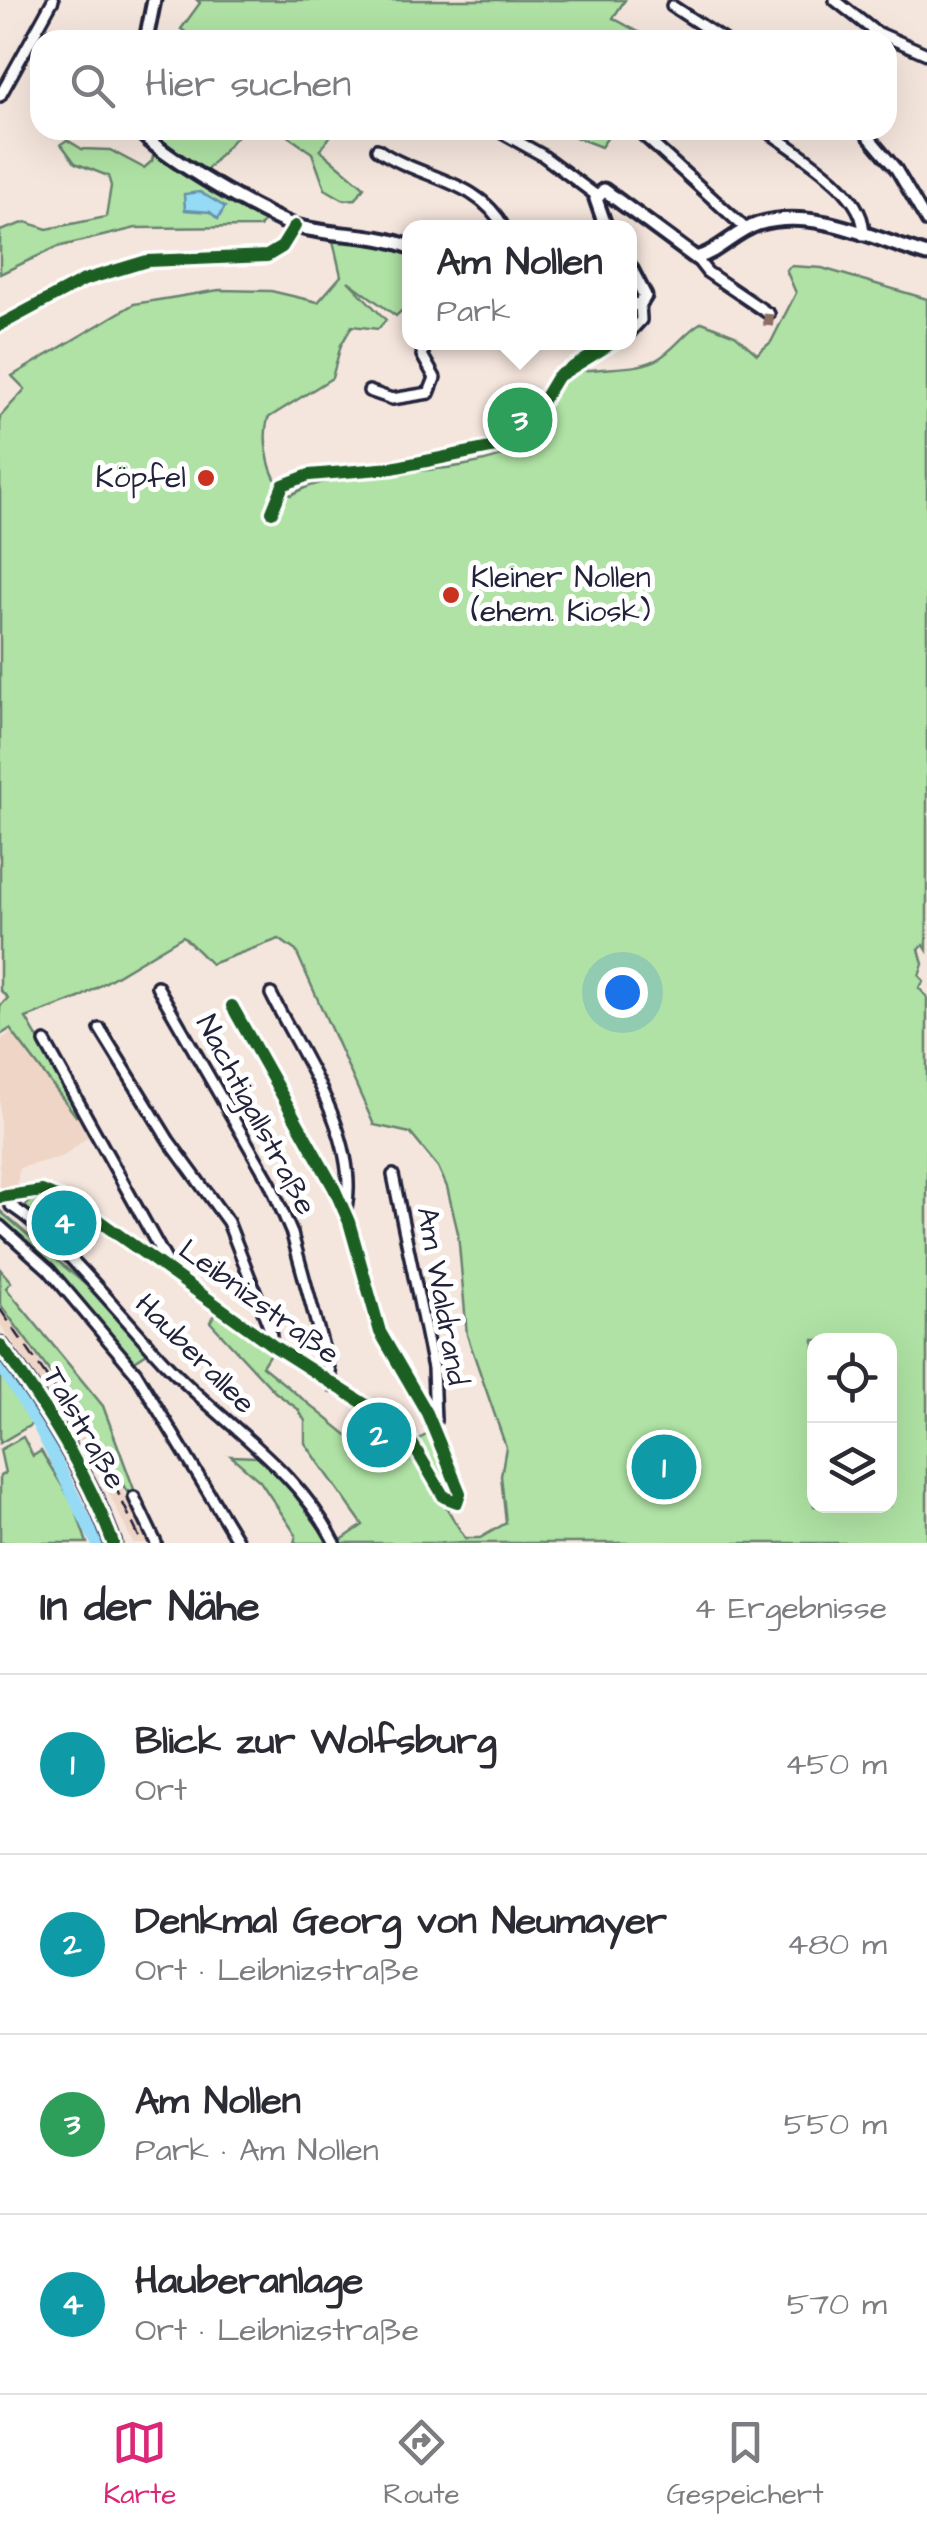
<!DOCTYPE html>
<html lang="de">
<head>
<meta charset="utf-8">
<style>
	:root { --surface:#fff; --page:#f7f7f7; --text:#2b2b33; --muted:#7c7c81; --line:#e1e1e2; --accent:#db2777 }
	body { margin:0; font-family:"Architects Daughter",sans-serif; background:var(--page); color:var(--text) }
	.controls { position:absolute; right:30px; bottom:30px; display:grid; overflow:hidden; border-radius:20px; box-shadow:0 10px 40px #0002 }
	.controls button { width:90px; height:90px; display:grid; place-items:center; padding:0; border:0; border-bottom:2px solid var(--line); background:var(--surface); color:var(--text); font:50px sans-serif }
	.you { position:absolute; left:622px; top:992px; width:35px; height:35px; margin:-25px; border:8px solid #fff; border-radius:50%; background:#1a73e8; box-shadow:0 0 0 15px #1a73e833 }
	.badge { display:grid; place-items:center; width:65px; height:65px; border-radius:50%; background:var(--accent); color:#fff; font-size:32px; font-weight:700 }
	.pin { position:absolute; translate:-50% -50%; border:5px solid #fff; box-shadow:0 2px 10px #0006 }
	.popup { position:absolute; left:402px; top:220px; width:235px; height:130px; box-sizing:border-box; display:grid; place-content:center; border-radius:20px; background:var(--surface); filter:drop-shadow(0 2px 8px #0005); font-size:32px; white-space:nowrap; color:var(--muted) }
	.popup b { font-size:38px; color:var(--text) }
	.popup::after { content:''; position:absolute; left:50%; top:100%; margin-left:-20px; border:20px solid transparent; border-top-color:var(--surface) }
	.list { margin:0; padding:0; list-style:none }
	h2 { display:flex; justify-content:space-between; align-items:center; height:130px; margin:0; padding:0 40px; font-size:42px }
	h2 small { font-size:32px; font-weight:400; color:var(--muted) }
	.list li { display:grid; grid-template-columns:65px 1fr auto; gap:30px; align-items:center; box-sizing:border-box; height:180px; padding:0 40px; border-top:2px solid var(--line) }
	.list b { display:block; font-size:38px; white-space:nowrap }
	.list p { margin:0; font-size:32px; white-space:nowrap; color:var(--muted) }
	.list em { font-size:32px; font-style:normal; color:var(--muted) }
	.icon { flex:none; width:55px; height:55px; fill:none; stroke:currentColor; stroke-width:2; stroke-linecap:round; stroke-linejoin:round }
	.map { position:relative; flex:none; width:927px; height:1543px; overflow:hidden }
	.search { position:absolute; background:var(--surface); box-shadow:0 10px 40px #0002; left:30px; right:30px; top:30px; height:110px; display:flex; align-items:center; gap:25px; box-sizing:border-box; padding:0 35px; border-radius:30px; color:var(--muted); font-size:38px }
	.sheet { height:850px; background:var(--surface) }
	nav { display:flex; justify-content:space-around; align-items:center; box-sizing:border-box; height:140px; border-top:2px solid var(--line); background:var(--surface); font-size:28px; color:var(--muted) }
	nav a { display:grid; justify-items:center; gap:5px }
	nav .on { color:var(--accent) }
	.map>svg:first-child { display:block }
</style>
</head>
<body>
<div class="map">
<svg width="927" height="1543" viewBox="0 0 927 1543">
	<rect width="100%" height="100%" fill="#f5e6dd"/>
	<filter id="ink" filterUnits="userSpaceOnUse"><feTurbulence type="fractalNoise" baseFrequency=".01" numOctaves="2"/><feDisplacementMap in="SourceGraphic" scale="20" xChannelSelector="R" yChannelSelector="G"/><feConvolveMatrix kernelMatrix="1 2 1 2 8 2 1 2 1" color-interpolation-filters="sRGB"/></filter>
	<g filter="url(#ink)">
		<!-- built -->
		<g fill="#eed5c6">
			<polygon points="12,1032 90,1135 64,1156 19,1168 17,1188 0,1193 0,1040"/>
			<polygon points="0,1304 110,1462 147,1543 133,1543 89,1453 0,1324"/>
		</g>
		<!-- green -->
		<g fill="#afe2a4" stroke="#688270" stroke-width="2.5" fill-rule="evenodd">
			<polygon points="197,0 625,0 613,18 642,34 641,40 197,40 181,29 200,3"/>
			<polygon points="159,130 242,130 198,180 266,218 260,227 136,228 57,247 0,274 0,231 26,222 47,229 106,217 111,186 108,176 75,163 61,144 67,140 82,149 110,150 144,168 152,161"/>
			<polygon points="279,130 335,130 320,150 364,187 356,199 344,200 325,189 312,153"/>
			<polygon points="557,130 613,130 601,147"/>
			<path d="M332,236l53,8 25,10v49l-14,13 -48,-35 38,39 -8,9 -26,-3 -11,19 -9,33 -64,40c-6,22 0,66 23,77 47,-31 165,-14 224,-45 28,-15 22,-60 51,-74 26,-12 63,-3 90,-16 19,-10 28,-28 46,-38l33,13 22,19 14,-12 25,-49 -10,-23 5,-4 31,2 105,31v651l-3,-5 -5,4 4,15 -4,12 5,5 -5,7 8,9v546h-590l26,-18 -58,-82v-22l-7,-12 -23,-17 -65,-70 7,-10 54,40 -9,14 90,73 17,-26 35,25 61,100h15l26,-15 -5,-47 5,-29 -39,-112 -9,-102 -11,-46 -9,-20 -28,-34 -36,-8 -78,-174 -17,-12 -68,25 -28,-28 -104,62 -53,20 55,95 -5,3 -66,-87 -10,6v-29l8,-8 -8,-8v-573l25,-28 -13,-13 122,-72 85,-14 52,1 47,11 23,-26zM814,1340h76v166h-76z"/>
			<polygon points="36,1197 53,1200 96,1231 73,1256 25,1206"/>
			<polygon points="0,1211 94,1292 150,1351 133,1362 43,1257 0,1221"/>
			<polygon points="0,1269 11,1282 6,1288 103,1406 135,1492 129,1495 79,1412 0,1304"/>
			<polygon points="0,1369 34,1423 0,1443"/>
			<polygon points="430,1433 450,1477 441,1482 417,1440"/>
			<polygon points="23,1437 33,1456 41,1451 74,1505 87,1543 0,1543 0,1476 5,1473 0,1450"/>
			<polygon points="231,1456 257,1457 285,1482 330,1543 294,1543 296,1535 260,1481"/>
		</g>
		<!-- water -->
		<polygon fill="#95dbf6" stroke="#6791ab" stroke-width="2.5" points="200,192 225,207 218,219 210,212 185,210 184,194"/>
		<g fill="none" stroke-linecap="round" stroke-linejoin="round">
			<!-- river -->
			<polyline stroke="#95dbf6" stroke-width="12" points="0,1364 38,1425 97,1543"/>
			<!-- minor casing -->
			<g stroke="#22223b" stroke-width="16">
				<g id="minor">
					<polyline points="835,0 874,31 927,54"/>
					<polyline points="672,6 724,40"/>
					<polyline points="0,96 53,0"/>
					<polyline points="497,130 542,155 597,196"/>
					<path d="M766,130c30,22 103,64 97,105"/>
					<polyline points="863,130 896,169 927,222"/>
					<polyline points="643,135 746,229"/>
					<path d="M377,149c42,30 102,30 127,79"/>
					<polyline points="696,258 707,272 769,314"/>
					<polyline points="0,325 84,280 147,261 267,256 282,247 295,226"/>
					<polyline points="630,332 641,320 640,304"/>
					<polyline points="369,391 392,399 429,393 435,378 422,355 426,342"/>
					<polyline points="272,512 283,485 309,475 392,468 505,445 524,432 557,377 614,342"/>
					<polyline points="157,986 270,1183 292,1234 334,1387"/>
					<path d="M271,994c31,63 89,144 75,215"/>
					<polyline points="100,1029 169,1141 228,1222 270,1329 272,1345"/>
					<polyline points="45,1042 171,1269"/>
					<polyline points="393,1175 433,1368 435,1421 430,1424"/>
					<polyline points="0,1197 42,1191 81,1208 272,1345 396,1424 409,1438 444,1497 457,1502 460,1493 427,1413 380,1332 349,1222 334,1188 232,1006"/>
					<path d="M11,1206c47,29 115,116 156,159 56,59 131,104 168,178"/>
					<polyline points="0,1226 49,1270 136,1373 239,1543"/>
					<polyline points="134,1497 156,1543"/>
				</g>
			</g>
			<!-- tertiary casing -->
			<g stroke="#22223b" stroke-width="19">
				<g id="tertiary">
					<polyline points="146,40 154,0"/>
					<path d="M139,130c18,24 128,88 157,96 38,11 77,6 114,21"/>
					<path d="M606,228l-10,-29 8,-9 92,68c23,-6 38,-26 62,-34 56,-17 116,15 169,31"/>
					<polyline points="630,267 645,296 640,304 630,305"/>
				</g>
			</g>
			<!-- primary casing -->
			<g stroke="#22223b" stroke-width="21">
				<path id="primary" d="M0,1345c45,60 87,127 113,198"/>
			</g>
			<!-- minor -->
			<use href="#minor" stroke="#fff" stroke-width="9"/>
			<!-- tertiary -->
			<use href="#tertiary" stroke="#fff" stroke-width="11"/>
			<!-- primary -->
			<use href="#primary" stroke="#fff" stroke-width="14"/>
			<!-- rail -->
			<polyline stroke="#22223b" stroke-width="2.5" stroke-dasharray="15 8" stroke-linecap="butt" points="0,1309 99,1453 142,1543"/>
			<!-- quiet -->
			<polyline stroke="#8d6e63" stroke-width="10" stroke-dasharray="20 10" stroke-linecap="butt" points="768,326 769,314"/>
			<!-- cycleway casing -->
			<g stroke="#fff" stroke-width="19">
				<g id="cycleway">
					<polyline points="0,325 84,280 147,261 267,256 282,247 295,226"/>
					<polyline points="272,512 283,485 309,475 392,468 505,445 524,432 557,377 614,342"/>
					<polyline points="0,1197 42,1191 81,1208 272,1345 396,1424 409,1438 444,1497 457,1502 460,1493 427,1413 380,1332 349,1222 334,1188 232,1006"/>
					<path d="M0,1345c45,60 87,127 113,198"/>
				</g>
			</g>
			<!-- cycleway -->
			<use href="#cycleway" stroke="#1b5e20" stroke-width="12"/>
		</g>
	</g>
	<!-- markers -->
	<g fill="#c8321e" stroke="#fff" stroke-width="4">
		<circle cx="206" cy="478" r="10"/>
		<circle cx="451" cy="595" r="10"/>
	</g>
	<g text-anchor="middle" dominant-baseline="central" stroke-width="10" stroke-linejoin="round" paint-order="stroke">
		<!-- poi labels -->
		<g font-size="30" fill="#22223b" stroke="#fff" text-anchor="end">
			<text x="186" y="478">Köpfel</text>
			<text x="471" y="578" text-anchor="start">Kleiner Nollen<tspan x="471" dy="34">(ehem. Kiosk)</tspan></text>
		</g>
		<!-- street labels -->
		<g font-size="30" fill="#22223b" stroke="#fff">
			<text transform="translate(256 1115) rotate(62)">Nachtigallstraße</text>
			<text transform="translate(442 1296) rotate(80)">Am Waldrand</text>
			<text transform="translate(259 1302) rotate(36)">Leibnizstraße</text>
			<text transform="translate(195 1354) rotate(45)">Hauberallee</text>
			<text transform="translate(84 1428) rotate(60)">Talstraße</text>
		</g>
	</g>
</svg>
<div class="controls">
<button><svg class="icon" aria-label="locate" viewBox="0 0 24 24"><circle cx="12" cy="12" r="6"/><path d="M12 2v4M12 18v4M2 12h4M18 12h4"/></svg></button>
<button><svg class="icon" aria-label="layers" viewBox="0 0 24 24"><path d="M12 4l9 5-9 5-9-5zM3 14l9 5 9-5"/></svg></button>
</div>
<div class="you"></div>
<div class="pin badge" style="left:664px;top:1467px;background:#0f9aa8">1</div>
<div class="pin badge" style="left:379px;top:1435px;background:#0f9aa8">2</div>
<div class="pin badge" style="left:520px;top:420px;background:#2e9e5b">3</div>
<div class="popup"><b>Am Nollen</b>Park</div>
<div class="pin badge" style="left:64px;top:1223px;background:#0f9aa8">4</div>
<div class="search"><svg class="icon" aria-label="search" viewBox="0 0 24 24"><circle cx="10" cy="10" r="6"/><path d="M15 15l6 6"/></svg>Hier suchen</div>
</div>
<section class="sheet">
<h2>In der Nähe<small>4 Ergebnisse</small></h2>
<ul class="list">
<li><span class="badge" style="background:#0f9aa8">1</span><div><b>Blick zur Wolfsburg</b><p>Ort</p></div><em>450 m</em></li>
<li><span class="badge" style="background:#0f9aa8">2</span><div><b>Denkmal Georg von Neumayer</b><p>Ort · Leibnizstraße</p></div><em>480 m</em></li>
<li><span class="badge" style="background:#2e9e5b">3</span><div><b>Am Nollen</b><p>Park · Am Nollen</p></div><em>550 m</em></li>
<li><span class="badge" style="background:#0f9aa8">4</span><div><b>Hauberanlage</b><p>Ort · Leibnizstraße</p></div><em>570 m</em></li>
</ul>
</section>
<nav>
<a class="on"><svg class="icon" aria-label="map" viewBox="0 0 24 24"><path d="M3 6l6-2 6 2 6-2v14l-6 2-6-2-6 2zM9 4v14M15 6v14"/></svg>Karte</a>
<a><svg class="icon" aria-label="directions" viewBox="0 0 24 24"><path d="M12 3l9 9-9 9-9-9zM9 14v-3h6M13 9l2 2-2 2"/></svg>Route</a>
<a><svg class="icon" aria-label="saved" viewBox="0 0 24 24"><path d="M7 4h10v16l-5-4-5 4z"/></svg>Gespeichert</a>
</nav>
</body>
</html>
